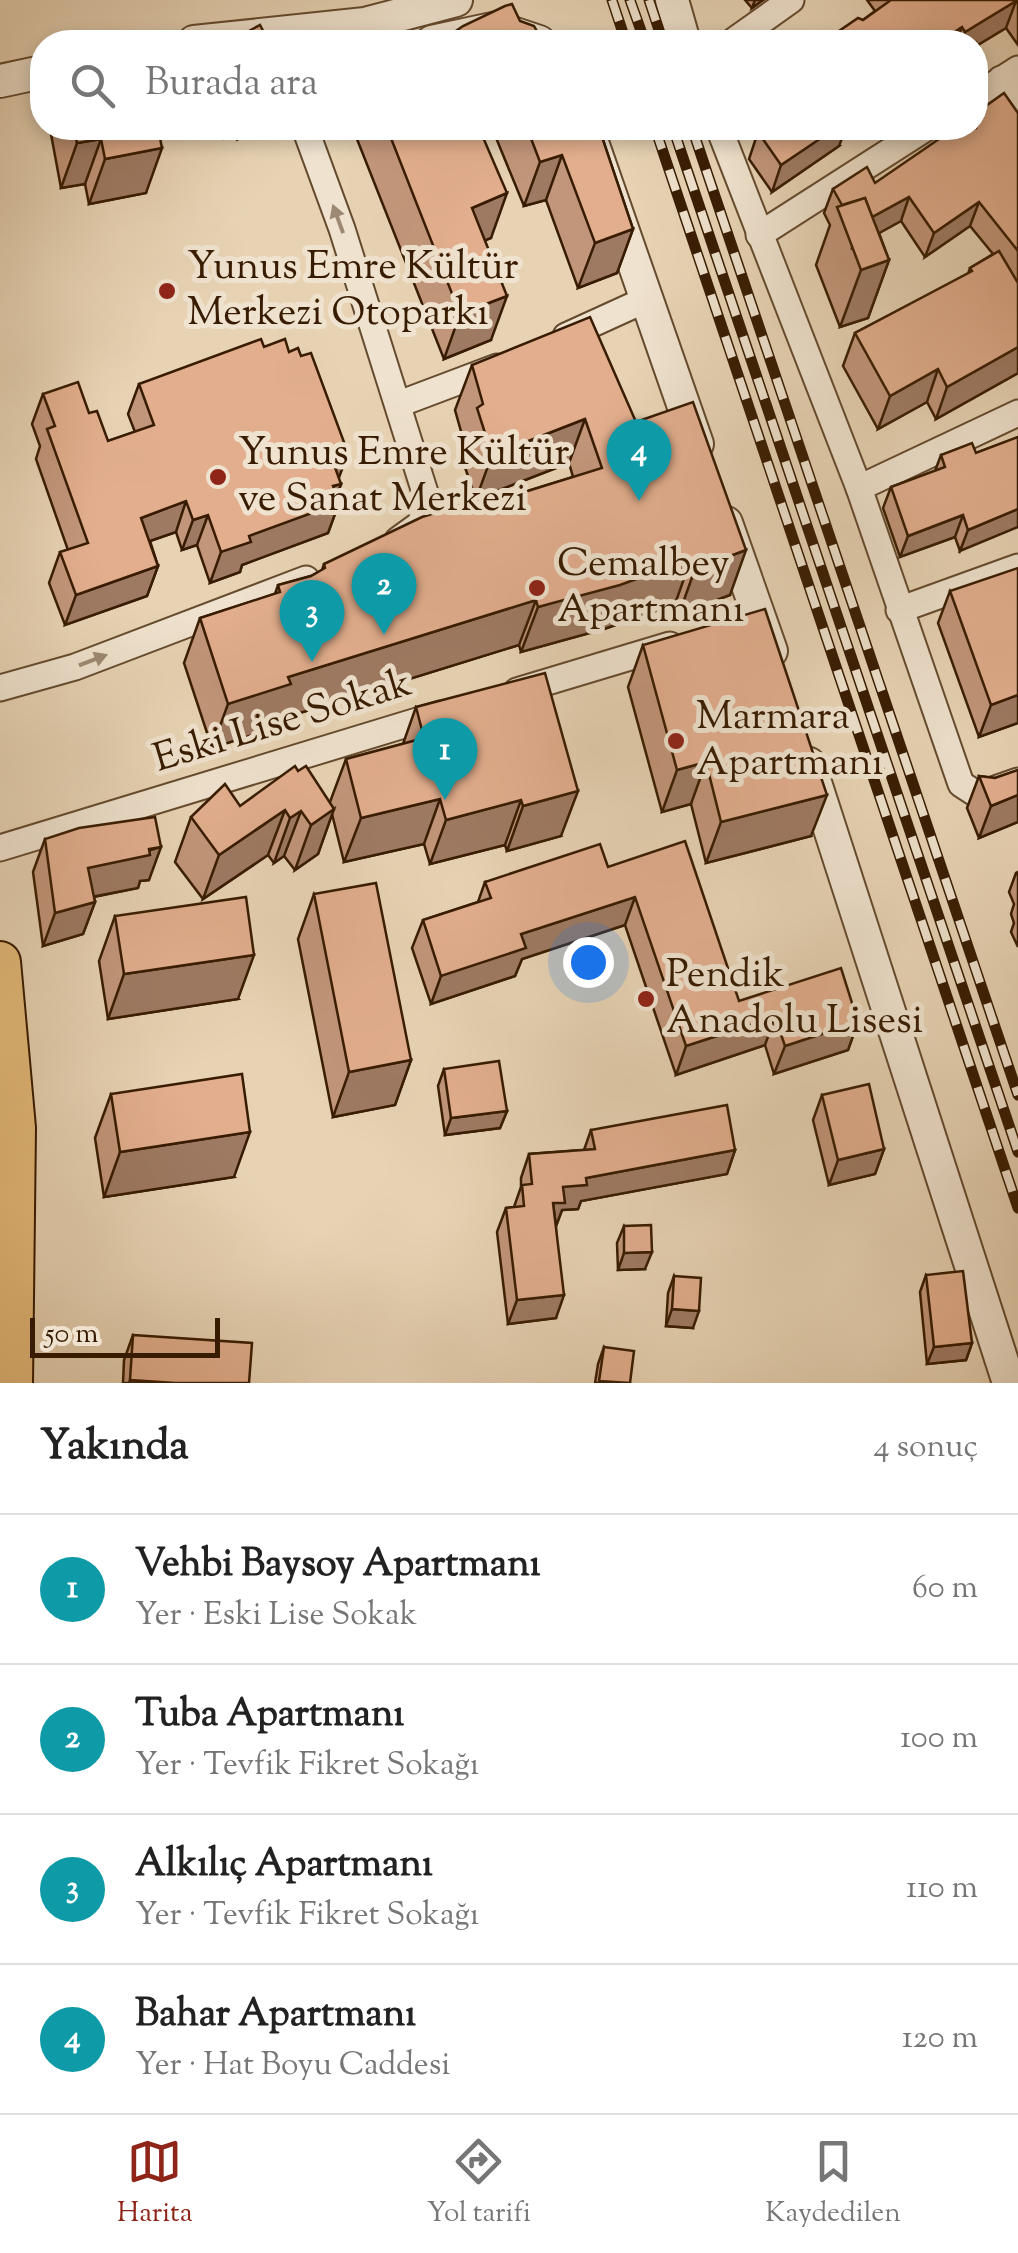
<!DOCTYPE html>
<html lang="tr">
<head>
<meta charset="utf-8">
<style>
	:root { --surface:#fff; --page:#f6f6f6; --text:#222; --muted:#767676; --line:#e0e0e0; --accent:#8f2418 }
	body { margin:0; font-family:"Sorts Mill Goudy",serif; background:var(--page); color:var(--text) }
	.scale { position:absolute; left:30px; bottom:25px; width:190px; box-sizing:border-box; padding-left:10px; border:5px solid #381c01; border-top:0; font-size:28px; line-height:35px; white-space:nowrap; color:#381c01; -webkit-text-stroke:8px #efe2ce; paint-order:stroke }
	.you { position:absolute; left:588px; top:962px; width:35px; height:35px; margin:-25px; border:8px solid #fff; border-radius:50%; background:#1a73e8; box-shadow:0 0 0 15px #1a73e833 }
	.badge { display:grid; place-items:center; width:65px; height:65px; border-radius:50%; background:var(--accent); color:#fff; font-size:32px; font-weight:700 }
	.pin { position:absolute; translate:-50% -82px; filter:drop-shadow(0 2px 5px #0008) }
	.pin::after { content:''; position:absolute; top:52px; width:35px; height:30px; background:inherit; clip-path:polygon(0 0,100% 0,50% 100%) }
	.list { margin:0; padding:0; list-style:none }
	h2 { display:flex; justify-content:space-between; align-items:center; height:130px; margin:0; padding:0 40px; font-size:42px }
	h2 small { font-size:32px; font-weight:400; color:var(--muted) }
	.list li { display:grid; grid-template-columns:65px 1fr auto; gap:30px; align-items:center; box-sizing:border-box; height:150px; padding:0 40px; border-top:2px solid var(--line) }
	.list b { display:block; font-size:38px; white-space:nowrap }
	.list p { margin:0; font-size:32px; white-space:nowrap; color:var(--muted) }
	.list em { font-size:32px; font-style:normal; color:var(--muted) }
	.icon { flex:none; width:55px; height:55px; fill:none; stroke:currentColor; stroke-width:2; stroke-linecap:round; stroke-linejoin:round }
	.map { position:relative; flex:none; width:1018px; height:1383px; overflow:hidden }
	.search { position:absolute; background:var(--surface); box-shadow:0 5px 15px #0003; left:30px; right:30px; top:30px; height:110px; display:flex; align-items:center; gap:25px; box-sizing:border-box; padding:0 35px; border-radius:40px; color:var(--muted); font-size:38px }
	.sheet { height:730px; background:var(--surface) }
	nav { display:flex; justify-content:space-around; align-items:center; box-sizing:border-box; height:140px; border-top:2px solid var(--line); background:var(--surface); font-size:28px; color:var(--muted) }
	nav a { display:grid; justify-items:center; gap:5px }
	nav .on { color:var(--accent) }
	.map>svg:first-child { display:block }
</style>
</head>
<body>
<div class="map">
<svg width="1018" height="1383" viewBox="0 0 1018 1383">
	<rect width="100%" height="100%" fill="#e7d3b4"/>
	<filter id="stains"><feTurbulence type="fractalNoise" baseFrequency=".002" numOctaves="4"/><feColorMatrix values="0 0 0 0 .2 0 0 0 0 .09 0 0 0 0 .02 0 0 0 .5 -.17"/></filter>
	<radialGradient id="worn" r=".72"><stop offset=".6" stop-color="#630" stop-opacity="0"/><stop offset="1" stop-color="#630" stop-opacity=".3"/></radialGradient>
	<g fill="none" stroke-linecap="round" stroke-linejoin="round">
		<!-- minor casing -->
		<g stroke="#644a2e" stroke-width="29">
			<g id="minor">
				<polyline points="732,42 791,0"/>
				<polyline points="1001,79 1018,111"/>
				<polyline points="976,96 1018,69"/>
				<polyline points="305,128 342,229 428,502 420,524 398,540"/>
				<polyline points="719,128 859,488"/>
				<polyline points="759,235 926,128"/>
				<polyline points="566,336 645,300"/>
				<polyline points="399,404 497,367"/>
				<polyline points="1018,413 859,488 961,784 978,795 1018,781"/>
				<polyline points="899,610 1018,567"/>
				<polyline points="0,688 75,667 306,579"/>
				<polyline points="517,691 670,645"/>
				<polyline points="0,848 440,714"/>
			</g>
		</g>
		<!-- tertiary casing -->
		<g stroke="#644a2e" stroke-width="36">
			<g id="tertiary">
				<polyline points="672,0 684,42"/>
				<polyline points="194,42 365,24 456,0"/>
				<polyline points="432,42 497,28 539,42"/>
				<polyline points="0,81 42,72"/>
				<polyline points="587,128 697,444"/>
				<polyline points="726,523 771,651"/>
				<polyline points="809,764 1009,1383"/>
			</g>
		</g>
		<!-- primary casing -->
		<g stroke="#381c01" stroke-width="44">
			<polyline id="primary" points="0,962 15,1128 12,1383"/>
		</g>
		<!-- minor -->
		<use href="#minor" stroke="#efe2ce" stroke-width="25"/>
		<!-- tertiary -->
		<use href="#tertiary" stroke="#efe2ce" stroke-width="32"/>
		<!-- primary -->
		<use href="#primary" stroke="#e4ba7a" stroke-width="40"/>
		<!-- rail casing -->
		<g stroke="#381c01" stroke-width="11">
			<g id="rail">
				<polyline points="612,0 626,42"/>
				<polyline points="630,0 645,42"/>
				<polyline points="649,0 663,42"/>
				<polyline points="655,128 1018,1208"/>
				<polyline points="673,128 1018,1152"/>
				<polyline points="692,128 1018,1095"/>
			</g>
		</g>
		<!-- rail -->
		<use href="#rail" stroke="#efe2ce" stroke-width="8" stroke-dasharray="22" stroke-linecap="butt"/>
	</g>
	<!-- wall -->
	<g fill="#c2967a" stroke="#381c01" stroke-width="2.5">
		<polygon points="745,0 763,0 752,8"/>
		<polygon points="867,0 1018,0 1018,45 1006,28 976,46 976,42 823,42 863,20 875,11"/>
		<polygon points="1018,113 1018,280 1017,281 1018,283 1018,373 936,419 927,402 878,429 843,366 855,333 968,274 970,268 993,254 970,226 925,257 901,221 879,233 889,260 868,318 840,327 816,265 830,225 824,213 833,189 875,183"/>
		<polygon points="53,128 158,128 146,193 89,204 85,184 61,188 51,134"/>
		<polygon points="220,128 259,128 238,139 235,133 225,138"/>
		<polygon points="358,128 479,128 491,238 485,240 491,340 444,359 355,134"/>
		<polygon points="492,128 599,128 633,229 617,273 578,288 546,200 524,206"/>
		<polygon points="758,132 839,146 772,192 749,159"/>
		<polygon points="264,347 341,484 337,496 339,503 328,533 242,565 240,572 210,583 197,545 182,550 176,532 150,541 158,566 147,596 65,625 49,583 60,552 68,550 36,459 40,446 32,424 43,394 89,413 108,441 135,432 128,414 139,384"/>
		<polygon points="472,365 636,422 730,595 679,614 675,604 604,629 521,652 519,645 277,720 274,728 212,748 184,663 200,618 275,594 278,585 311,576 322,570 324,564 489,503 573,477 569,463 476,499 460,453 464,442 455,410"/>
		<polygon points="1018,437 960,551 955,537 900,557 883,508 891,487 935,471 941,455 976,453"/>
		<polygon points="950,591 1018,723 979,737 938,623"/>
		<polygon points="643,645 811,836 706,863 691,804 662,812 628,687"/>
		<polygon points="416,707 561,836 507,851 505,845 430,864 424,844 344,862 332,814 318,854 295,870 284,856 274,863 268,855 203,899 175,862 191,817 240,806 330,802 346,759 403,744"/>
		<polygon points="1018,770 1018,822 979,838 967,808 979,776 995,778"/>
		<polygon points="45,839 149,880 140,881 138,888 94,897 95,902 83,934 43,946 33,872"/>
		<polygon points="608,867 739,1001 858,1022 848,1050 774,1074 765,1045 676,1075 625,925 522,959 515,976 431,1004 412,948 423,920 478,902 485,882"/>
		<polygon points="1018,872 1018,947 1011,932 1014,923 1011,914 1014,904 1009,892 1016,873"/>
		<polygon points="314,894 411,1060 395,1105 333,1117 298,939"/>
		<polygon points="115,916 238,999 108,1019 99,961"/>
		<polygon points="444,1069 507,1111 500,1128 445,1135 438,1086"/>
		<polygon points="111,1094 234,1177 104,1197 95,1138"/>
		<polygon points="822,1095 884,1149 875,1174 829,1185 813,1120"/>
		<polygon points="591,1130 735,1150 727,1174 581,1201 578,1209 562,1210 556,1226 556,1318 508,1324 497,1232 506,1208 514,1207 521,1187 521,1178 529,1154 584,1150"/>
		<polygon points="624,1226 645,1269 618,1270 617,1243"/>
		<polygon points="926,1275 972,1343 966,1360 927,1364 920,1292"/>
		<polygon points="674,1276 693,1328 666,1326 668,1293"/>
		<polygon points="133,1335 249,1383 123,1383 124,1360"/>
		<polygon points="604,1347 630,1383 595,1383 598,1364"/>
	</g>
	<!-- shaded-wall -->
	<g fill="#9e7a63" stroke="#381c01" stroke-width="2.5">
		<polygon points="755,0 763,0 752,8"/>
		<polygon points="1016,1 1006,28 976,46 976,42 961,42 965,32"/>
		<polygon points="962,27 956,42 939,42"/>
		<polygon points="229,128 237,128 235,133 225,138"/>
		<polygon points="242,128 259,128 238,139"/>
		<polygon points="835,128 846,128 839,146 772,192 781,165"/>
		<polygon points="101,139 85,184 61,188 77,143"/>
		<polygon points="162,148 146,193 89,204 105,159"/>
		<polygon points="562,155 546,200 524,206 540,162"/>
		<polygon points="507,193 491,238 455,253 472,208"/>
		<polygon points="909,197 901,221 852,248 854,227"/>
		<polygon points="979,202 970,226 925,257 934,233"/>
		<polygon points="633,229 617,273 578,288 595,243"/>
		<polygon points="889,260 868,318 840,327 861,270"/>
		<polygon points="507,296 491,340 444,359 460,314"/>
		<polygon points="1018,347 1018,373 936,419 947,387"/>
		<polygon points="938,369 927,402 878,429 890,396"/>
		<polygon points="585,419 569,463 476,499 492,455"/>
		<polygon points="348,453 337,483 332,459"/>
		<polygon points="341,484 333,506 339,503 328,533 242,565 240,572 210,583 221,552 333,486"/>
		<polygon points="186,501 176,532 130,548 141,518"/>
		<polygon points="1018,509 1018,527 960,551 968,530"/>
		<polygon points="208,515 197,545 182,550 193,520"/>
		<polygon points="963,515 955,537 900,557 908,536"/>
		<polygon points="746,550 730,595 679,614 695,569"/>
		<polygon points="691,559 675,604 604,629 521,652 538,607"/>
		<polygon points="158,566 147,596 65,625 76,595"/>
		<polygon points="536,600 519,645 277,720 274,728 212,748 228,704 288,677"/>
		<polygon points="1018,695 1018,723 979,737 991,705"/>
		<polygon points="706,762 691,804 662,812 677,770"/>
		<polygon points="578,791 561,836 507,851 523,806"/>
		<polygon points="827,795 811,836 706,863 721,822"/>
		<polygon points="1018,795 1018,822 979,838 991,806"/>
		<polygon points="440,799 424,844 344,862 361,818"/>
		<polygon points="521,800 505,845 430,864 446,820"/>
		<polygon points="334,809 318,854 295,870 311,825"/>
		<polygon points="285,810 268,855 203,899 219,855"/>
		<polygon points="301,811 284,856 274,863 290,818"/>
		<polygon points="161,847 149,880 140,881 138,888 76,900 88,868"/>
		<polygon points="635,897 625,925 522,959 515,976 431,1004 441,976 521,934"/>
		<polygon points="95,902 83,934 43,946 55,913"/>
		<polygon points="254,955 238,999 108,1019 124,974"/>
		<polygon points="775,1017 765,1045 676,1075 686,1046"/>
		<polygon points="858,1022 848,1050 774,1074 785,1046"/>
		<polygon points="411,1060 395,1105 333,1117 349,1072"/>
		<polygon points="507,1111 500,1128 445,1135 451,1118"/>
		<polygon points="250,1132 234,1177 104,1197 120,1152"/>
		<polygon points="884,1149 875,1174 829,1185 838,1160"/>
		<polygon points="735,1150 727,1174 581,1201 578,1209 562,1210 556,1226 553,1203 563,1187 586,1178"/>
		<polygon points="652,1252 645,1269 618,1270 624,1253"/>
		<polygon points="564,1295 556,1318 508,1324 517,1300"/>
		<polygon points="672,1309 699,1311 693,1328 666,1326"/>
		<polygon points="972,1343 966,1360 927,1364 934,1347"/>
		<polygon points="130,1380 175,1383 129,1383"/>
	</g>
	<!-- building -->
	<g fill="#e2ae8e" stroke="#381c01" stroke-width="2.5">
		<polygon points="891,0 1018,0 1018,4 1016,1 965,32 962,27 939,42 823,42 858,18 863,20"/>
		<polygon points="512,4 520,21 534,26 543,42 440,42 463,26 505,6"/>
		<polygon points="260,25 269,42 229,42"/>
		<polygon points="788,32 795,42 773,42"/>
		<polygon points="1004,93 1018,113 1018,251 979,202 934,233 909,197 872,217 865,198 842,205 833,189 867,167 875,183 955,128 976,128 976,113"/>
		<polygon points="74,128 158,128 162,148 105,159 101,139 77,143"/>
		<polygon points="387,128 479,128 507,193 472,208 507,296 460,314"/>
		<polygon points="527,128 599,128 633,229 595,243 562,155 540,162"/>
		<polygon points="765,128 836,128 781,165 758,132"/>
		<polygon points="865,198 889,260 861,270 837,207"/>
		<polygon points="999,251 1018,283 1018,347 947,387 938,369 890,396 855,333 972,271 970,268"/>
		<polygon points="590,317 636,422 693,402 746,550 695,569 691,559 620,585 538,607 536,600 288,677 291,684 228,704 200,618 280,592 278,585 311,576 325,568 324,564 422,517 487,497 489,503 602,468 585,419 492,455 477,408 483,404 472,365"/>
		<polygon points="261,339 264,347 285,339 289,352 298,348 301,356 311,353 348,453 332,459 341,484 333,486 339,503 249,536 251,542 221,552 208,515 193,520 186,501 141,518 158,566 76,595 60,552 88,543 47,429 55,426 43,394 78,382 89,413 97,411 108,441 154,425 139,384"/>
		<polygon points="1018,437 1018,509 968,530 963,515 908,536 891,487 945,467 941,455 972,443 976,453"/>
		<polygon points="1018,568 1018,695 991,705 950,591"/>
		<polygon points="765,609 827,795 721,822 706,762 677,770 643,645"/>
		<polygon points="545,673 578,791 523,806 521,800 446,820 440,799 361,818 346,759 424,738 416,707"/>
		<polygon points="295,766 298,771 306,766 334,809 311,825 301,811 290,818 285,810 219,855 191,817 225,784 240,806"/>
		<polygon points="1018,770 1018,795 991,806 979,776 995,778"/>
		<polygon points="155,817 161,847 149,849 150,855 88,868 95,902 55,913 45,839 79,828"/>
		<polygon points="685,841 739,1001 841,968 858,1022 785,1046 775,1017 686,1046 635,897 521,934 526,948 441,976 423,920 491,898 485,882 600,844 608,867"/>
		<polygon points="376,883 411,1060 349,1072 314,894"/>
		<polygon points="246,897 254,955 124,974 115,916"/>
		<polygon points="499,1061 507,1111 451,1118 444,1069"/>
		<polygon points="242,1074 250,1132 120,1152 111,1094"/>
		<polygon points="869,1084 884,1149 838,1160 822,1095"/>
		<polygon points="727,1105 735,1150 586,1178 587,1185 563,1187 565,1203 553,1203 564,1295 517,1300 506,1208 524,1206 522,1185 532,1184 529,1154 595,1149 591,1130"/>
		<polygon points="651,1225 652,1252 624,1253 624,1226"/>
		<polygon points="963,1271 972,1343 934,1347 926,1275"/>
		<polygon points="674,1276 701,1278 699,1311 672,1309"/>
		<polygon points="133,1335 252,1343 249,1383 175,1383 130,1380"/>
		<polygon points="604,1347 634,1351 630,1383 599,1381"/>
	</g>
	<!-- one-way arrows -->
	<defs><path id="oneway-solid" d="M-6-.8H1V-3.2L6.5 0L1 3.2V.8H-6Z" transform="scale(2.5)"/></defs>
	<g fill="#9d8972">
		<use href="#oneway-solid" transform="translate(338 219) rotate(-110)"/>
		<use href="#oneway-solid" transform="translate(93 660) rotate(-21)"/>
	</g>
	<!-- markers -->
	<g fill="#8f2418" stroke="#efe2ce" stroke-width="4">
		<circle cx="167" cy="291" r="10"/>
		<circle cx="218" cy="477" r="10"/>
		<circle cx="537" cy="588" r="10"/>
		<circle cx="676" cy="741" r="10"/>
		<circle cx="646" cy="999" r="10"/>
	</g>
	<g text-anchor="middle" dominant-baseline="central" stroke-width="10" stroke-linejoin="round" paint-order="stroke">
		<!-- poi labels -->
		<g font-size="40" fill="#381c01" stroke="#efe2ce" text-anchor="start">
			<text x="187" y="268">Yunus Emre Kültür<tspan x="187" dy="46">Merkezi Otoparkı</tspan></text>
			<text x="238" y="454">Yunus Emre Kültür<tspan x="238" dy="46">ve Sanat Merkezi</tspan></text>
			<text x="557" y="565">Cemalbey<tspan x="557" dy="46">Apartmanı</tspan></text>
			<text x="696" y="718">Marmara<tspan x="696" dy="46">Apartmanı</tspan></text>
			<text x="666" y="976">Pendik<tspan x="666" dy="46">Anadolu Lisesi</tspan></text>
		</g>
		<!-- street labels -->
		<g font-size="40" fill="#381c01" stroke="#efe2ce">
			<text transform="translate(283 723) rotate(-17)">Eski Lise Sokak</text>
		</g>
	</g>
	<rect width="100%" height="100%" filter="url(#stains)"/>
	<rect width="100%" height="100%" fill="url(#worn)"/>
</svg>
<div class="scale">50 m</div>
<div class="you"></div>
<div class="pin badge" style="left:445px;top:800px;background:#0f9aa8">1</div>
<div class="pin badge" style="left:384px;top:635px;background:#0f9aa8">2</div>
<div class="pin badge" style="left:312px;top:662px;background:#0f9aa8">3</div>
<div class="pin badge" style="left:639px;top:501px;background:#0f9aa8">4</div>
<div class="search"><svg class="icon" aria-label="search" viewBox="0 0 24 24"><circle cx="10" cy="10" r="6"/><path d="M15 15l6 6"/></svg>Burada ara</div>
</div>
<section class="sheet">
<h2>Yakında<small>4 sonuç</small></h2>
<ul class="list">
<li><span class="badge" style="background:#0f9aa8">1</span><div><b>Vehbi Baysoy Apartmanı</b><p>Yer · Eski Lise Sokak</p></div><em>60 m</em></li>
<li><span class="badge" style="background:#0f9aa8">2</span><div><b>Tuba Apartmanı</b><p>Yer · Tevfik Fikret Sokağı</p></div><em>100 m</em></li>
<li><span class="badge" style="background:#0f9aa8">3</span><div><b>Alkılıç Apartmanı</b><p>Yer · Tevfik Fikret Sokağı</p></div><em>110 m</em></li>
<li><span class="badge" style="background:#0f9aa8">4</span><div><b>Bahar Apartmanı</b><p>Yer · Hat Boyu Caddesi</p></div><em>120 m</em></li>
</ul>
</section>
<nav>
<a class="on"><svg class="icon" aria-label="map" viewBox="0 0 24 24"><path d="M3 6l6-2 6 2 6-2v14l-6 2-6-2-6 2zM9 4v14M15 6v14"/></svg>Harita</a>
<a><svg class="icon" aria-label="directions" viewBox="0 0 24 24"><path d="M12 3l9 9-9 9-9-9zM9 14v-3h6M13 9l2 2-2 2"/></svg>Yol tarifi</a>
<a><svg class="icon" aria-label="saved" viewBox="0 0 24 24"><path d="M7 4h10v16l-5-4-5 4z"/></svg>Kaydedilen</a>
</nav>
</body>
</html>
